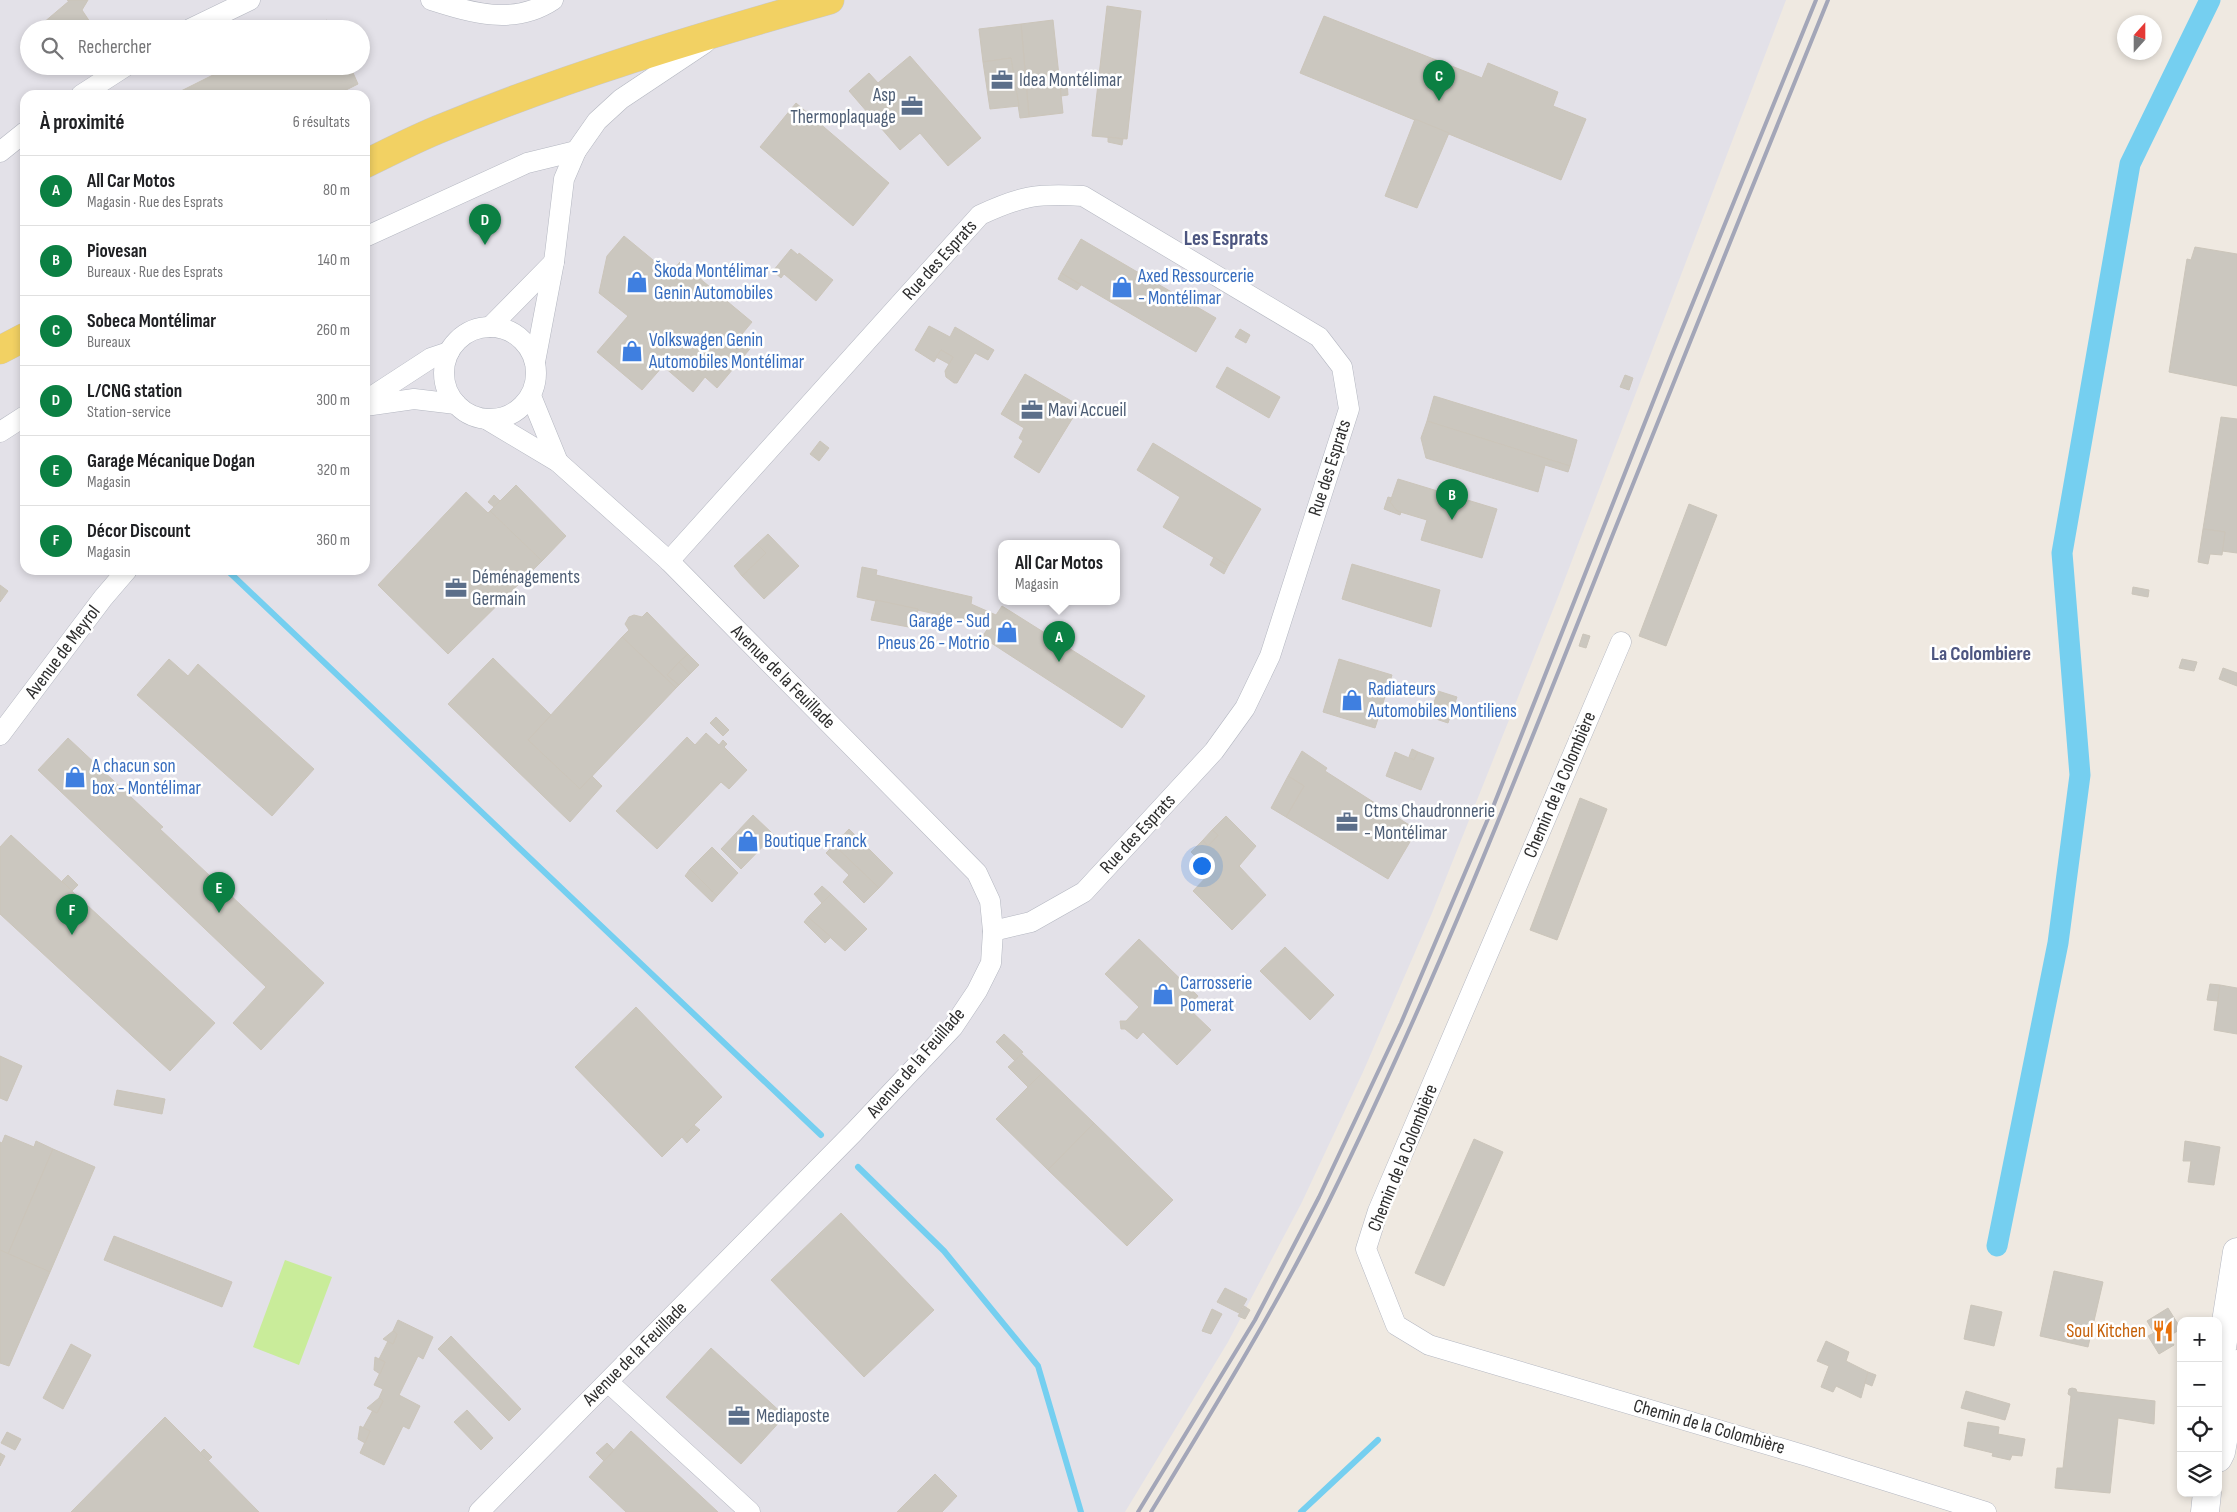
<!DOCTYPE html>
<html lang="fr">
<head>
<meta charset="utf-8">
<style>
	:root { --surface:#fff; --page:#f6f6f6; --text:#202124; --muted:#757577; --line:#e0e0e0; --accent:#0b8043 }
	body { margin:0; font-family:"Sofia Sans Condensed",sans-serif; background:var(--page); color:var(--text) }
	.controls { position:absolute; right:15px; bottom:15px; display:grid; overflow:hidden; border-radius:10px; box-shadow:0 2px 8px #0003 }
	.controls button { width:45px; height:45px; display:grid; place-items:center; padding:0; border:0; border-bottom:1px solid var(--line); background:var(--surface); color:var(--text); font:25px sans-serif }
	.compass { position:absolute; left:2117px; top:15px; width:45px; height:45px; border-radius:50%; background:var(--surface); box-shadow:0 2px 8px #0003; rotate:21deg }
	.you { position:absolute; left:1201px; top:865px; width:18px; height:18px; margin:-12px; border:4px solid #fff; border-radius:50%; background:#1a73e8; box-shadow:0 0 0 8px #1a73e833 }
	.badge { display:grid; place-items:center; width:32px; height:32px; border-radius:50%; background:var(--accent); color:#fff; font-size:16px; font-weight:700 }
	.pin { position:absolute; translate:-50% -41px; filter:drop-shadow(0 1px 2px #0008) }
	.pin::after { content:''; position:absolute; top:26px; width:18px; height:15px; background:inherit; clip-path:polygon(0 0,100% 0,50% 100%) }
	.popup { position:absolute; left:998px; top:540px; width:122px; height:65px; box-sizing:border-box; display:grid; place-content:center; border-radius:10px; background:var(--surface); filter:drop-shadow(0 1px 4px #0005); font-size:16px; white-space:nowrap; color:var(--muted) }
	.popup b { font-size:19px; color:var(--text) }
	.popup::after { content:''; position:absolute; left:50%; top:100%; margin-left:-10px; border:10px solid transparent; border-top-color:var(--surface) }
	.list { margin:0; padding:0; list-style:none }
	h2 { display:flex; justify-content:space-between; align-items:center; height:65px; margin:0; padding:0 20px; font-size:21px }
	h2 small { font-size:16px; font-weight:400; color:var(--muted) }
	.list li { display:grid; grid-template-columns:32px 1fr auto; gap:15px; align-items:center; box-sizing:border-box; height:70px; padding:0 20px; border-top:1px solid var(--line) }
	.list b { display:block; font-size:19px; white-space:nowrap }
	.list p { margin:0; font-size:16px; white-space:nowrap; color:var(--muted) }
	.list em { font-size:16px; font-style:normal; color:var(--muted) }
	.icon { flex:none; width:28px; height:28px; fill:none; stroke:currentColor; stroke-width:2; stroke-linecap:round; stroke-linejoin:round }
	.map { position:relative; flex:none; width:2237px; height:1512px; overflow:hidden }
	.search { position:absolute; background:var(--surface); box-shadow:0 2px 8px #0003; left:20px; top:20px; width:350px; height:55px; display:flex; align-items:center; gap:12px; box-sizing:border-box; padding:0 18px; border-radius:28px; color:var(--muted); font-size:19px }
	.panel { position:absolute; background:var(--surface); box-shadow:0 2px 8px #0003; left:20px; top:90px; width:350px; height:485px; border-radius:15px }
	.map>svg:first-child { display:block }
</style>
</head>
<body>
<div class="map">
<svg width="2237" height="1512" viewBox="0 0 2237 1512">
	<rect width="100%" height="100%" fill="#efe9e1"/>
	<!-- industrial -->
	<path fill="#e3e1e8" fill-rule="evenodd" d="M0,0h1786l-228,597 -126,316 -69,159 -62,132 -73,138 -103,170h-1125zM29,29h332v37h-332zM25,95h340v475h-340zM1002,543h114v58h-114z"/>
	<!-- pitch -->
	<polygon fill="#c9ec9a" points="285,1260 332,1277 299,1365 253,1347"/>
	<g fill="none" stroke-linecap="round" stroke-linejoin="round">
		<!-- stream -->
		<g stroke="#75cff0" stroke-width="6">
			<polyline points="227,570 821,1135"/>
			<polyline points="858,1167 944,1251 1038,1366 1081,1512"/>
			<polyline points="1301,1512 1378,1440"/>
		</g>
		<!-- canal -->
		<polyline stroke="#75cff0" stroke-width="21" points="1997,1246 2058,943 2080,775 2062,553 2130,164 2210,0"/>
	</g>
	<!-- building -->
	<g fill="#cbc7bf" stroke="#cbc5ba">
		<polygon points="67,0 88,0 82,10 90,22 82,29 36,29 69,1"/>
		<polygon points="1107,6 1141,11 1127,139 1092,136"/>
		<polygon points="1324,16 1482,78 1488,63 1558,92 1553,106 1586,119 1561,180 1300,73"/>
		<polygon points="327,20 331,29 308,29"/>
		<polygon points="1053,20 1063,113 1029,117 1021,24"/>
		<polygon points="1021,24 1029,117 1020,118 1011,58 983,62 979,29"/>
		<polygon points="910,56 981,138 948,166 920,133 900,150 849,91 869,73 878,83"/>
		<polygon points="1011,58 1019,106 990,109 983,62"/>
		<polygon points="231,66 350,66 358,84 336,95 173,95"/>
		<polygon points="1060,83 1067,83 1068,95 1061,96"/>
		<polygon points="796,103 889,183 853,226 760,147"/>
		<polygon points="1415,119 1449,133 1417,208 1385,196"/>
		<polygon points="1108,137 1123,139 1122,145 1108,142"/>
		<polygon points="624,236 670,274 680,262 752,322 742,334 754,344 717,388 705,377 693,392 663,366 642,390 597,352 628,316 599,293 607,256"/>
		<polygon points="1081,239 1216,318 1196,352 1061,273"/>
		<polygon points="2195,247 2237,254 2237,386 2169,372 2187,259 2191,260"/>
		<polygon points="791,249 798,255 799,253 833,280 816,301 784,274 781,278 773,271"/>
		<polygon points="1061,273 1081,285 1077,290 1058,279"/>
		<polygon points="929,326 950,337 955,327 994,350 988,360 975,353 957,383 954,383 946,377 945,371 953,357 941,350 934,362 915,350"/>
		<polygon points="1240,329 1250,335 1246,343 1235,337"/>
		<polygon points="941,350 953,357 949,364 936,357"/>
		<polygon points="1227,367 1280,397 1269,418 1216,387"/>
		<polygon points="1025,374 1080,406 1039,473 1014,457 1023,441 1019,438 1024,428 1001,414"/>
		<polygon points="1625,375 1633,378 1629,390 1620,387"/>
		<polygon points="1434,396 1577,440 1570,466 1427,421"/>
		<polygon points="2221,417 2237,419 2237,553 2222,551 2225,532 2203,529"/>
		<polygon points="1427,421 1570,466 1568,472 1545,465 1538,492 1426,458 1421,438"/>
		<polygon points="820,441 829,448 819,461 810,454"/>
		<polygon points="1153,443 1261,509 1228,566 1163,527 1180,497 1137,470"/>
		<polygon points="1398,479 1497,509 1482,558 1421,540 1427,520 1397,511 1390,502"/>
		<polygon points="516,485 566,536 542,561 490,511"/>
		<polygon points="466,492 488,513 490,511 542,561 448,654 378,585"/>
		<polygon points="494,495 500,501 494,507 488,502"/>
		<polygon points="1388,497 1392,498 1390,502 1397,511 1401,512 1400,515 1384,509"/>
		<polygon points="1689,504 1717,515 1666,646 1639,636"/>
		<polygon points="2203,529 2225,532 2222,555 2210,554 2208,564 2198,562"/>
		<polygon points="768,534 799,566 764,599 742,576 766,553 757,544"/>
		<polygon points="757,544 766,553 742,576 734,566"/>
		<polygon points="1214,557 1228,566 1224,574 1210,565"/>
		<polygon points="1352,564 1440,590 1431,627 1342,599"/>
		<polygon points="862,567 877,570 876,575 972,597 971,604 996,615 1002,606 1145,696 1122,728 982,637 991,624 969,615 968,621 857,597"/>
		<polygon points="0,585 8,591 0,602"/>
		<polygon points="2133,587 2149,590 2148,597 2132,594"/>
		<polygon points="876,600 918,609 914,628 871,620"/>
		<polygon points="647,612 688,654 667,675 679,685 676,688 622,637 629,630 625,624 629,617 634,615 642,617"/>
		<polygon points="1583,634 1590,636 1586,648 1579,646"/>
		<polygon points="622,637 676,688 580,789 528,740"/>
		<polygon points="688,654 699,665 690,674 679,662"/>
		<polygon points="493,658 551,715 528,740 580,789 592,776 602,786 570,822 448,704"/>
		<polygon points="169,659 188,676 198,664 314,769 272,816 137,695"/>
		<polygon points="1339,659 1392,675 1375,728 1323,712"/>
		<polygon points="2182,659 2197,662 2194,671 2179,668"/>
		<polygon points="679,662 690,674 679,685 667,675"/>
		<polygon points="2223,668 2237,673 2237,686 2219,679"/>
		<polygon points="1438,691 1457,697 1451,714 1432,708"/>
		<polygon points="1432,708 1451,714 1448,723 1430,717"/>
		<polygon points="716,717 729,730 723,736 710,723"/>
		<polygon points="706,733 719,745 723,740 727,744 724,747 747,770 729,789 721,782 657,849 616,811 687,737 695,745"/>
		<polygon points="68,738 163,827 160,829 324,983 261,1050 233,1023 266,987 38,770"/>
		<polygon points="1412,749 1418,752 1414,760 1409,757"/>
		<polygon points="1302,751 1327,768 1325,771 1417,830 1388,879 1286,817 1304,786 1288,776"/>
		<polygon points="1395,752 1414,760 1418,752 1434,758 1421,790 1386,776"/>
		<polygon points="1288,776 1304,786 1286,817 1271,808"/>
		<polygon points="1580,798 1607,809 1557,940 1530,930"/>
		<polygon points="753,815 774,835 741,869 721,849"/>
		<polygon points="1226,816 1256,846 1239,866 1266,895 1232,930 1193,891 1211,872 1191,852 1203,840 1208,846 1218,835 1212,830"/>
		<polygon points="849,829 893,873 879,888 834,845"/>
		<polygon points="1212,830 1218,835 1208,846 1203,840"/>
		<polygon points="11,835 215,1023 170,1071 0,914 0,847"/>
		<polygon points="834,845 879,888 864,903 843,882 849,875 826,853"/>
		<polygon points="712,847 738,873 717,896 690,869"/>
		<polygon points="690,869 717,896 712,902 685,876"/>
		<polygon points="68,875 78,885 72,891 62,881"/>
		<polygon points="822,886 831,894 822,903 814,894"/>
		<polygon points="831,894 867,929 845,951 808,917"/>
		<polygon points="808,917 831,937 825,943 804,922"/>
		<polygon points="1139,939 1198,996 1188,1008 1211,1030 1177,1065 1143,1032 1137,1039 1125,1029 1121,1029 1120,1021 1126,1021 1139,1007 1105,974"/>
		<polygon points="1285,947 1334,995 1310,1020 1260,971"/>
		<polygon points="2210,984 2220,985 2218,1001 2207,1000"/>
		<polygon points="2220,985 2237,988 2237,1034 2214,1030"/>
		<polygon points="636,1007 722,1097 662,1157 575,1067"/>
		<polygon points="1004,1034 1023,1052 1015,1061 996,1042"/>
		<polygon points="1022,1054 1042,1073 1028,1087 1008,1067"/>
		<polygon points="0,1056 22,1066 7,1101 0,1098"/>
		<polygon points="1042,1073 1094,1123 1048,1170 996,1119"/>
		<polygon points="117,1090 165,1099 162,1114 114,1105"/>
		<polygon points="1094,1123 1173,1200 1127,1246 1048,1170"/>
		<polygon points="694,1125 700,1130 687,1143 682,1137"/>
		<polygon points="5,1135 34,1147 36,1141 53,1149 8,1254 0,1250 0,1142 2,1143"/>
		<polygon points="1474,1139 1503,1152 1444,1286 1415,1273"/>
		<polygon points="2185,1141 2220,1147 2214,1185 2188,1182 2191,1161 2183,1161"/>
		<polygon points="53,1149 95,1167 50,1272 8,1254"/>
		<polygon points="841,1213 934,1310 864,1377 771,1280"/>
		<polygon points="114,1236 232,1282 222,1307 104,1260"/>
		<polygon points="0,1250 50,1272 9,1366 0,1363"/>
		<polygon points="2054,1271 2103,1282 2088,1347 2040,1336"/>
		<polygon points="1225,1288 1247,1299 1239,1313 1217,1302"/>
		<polygon points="1971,1305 2002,1312 1994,1346 1964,1339"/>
		<polygon points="1244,1306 1250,1310 1245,1319 1238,1316"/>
		<polygon points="2168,1308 2181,1329 2169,1336 2174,1345 2159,1354 2148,1336 2154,1333 2147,1321"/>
		<polygon points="1212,1309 1222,1314 1211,1334 1202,1331"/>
		<polygon points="398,1320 433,1337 423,1359 418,1356 399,1395 420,1406 409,1429 403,1426 384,1465 360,1453 370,1431 363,1428 373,1410 377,1413 383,1401 379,1398 383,1389 374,1385 385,1362 379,1359 388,1341 393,1344 397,1334 393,1331"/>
		<polygon points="393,1331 397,1334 393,1344 383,1339"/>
		<polygon points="451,1336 521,1409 509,1421 438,1349"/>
		<polygon points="1826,1341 1849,1352 1846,1361 1868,1372 1861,1398 1836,1386 1833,1392 1821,1387 1829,1366 1817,1361"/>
		<polygon points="71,1344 91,1355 63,1409 43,1398"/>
		<polygon points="711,1348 785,1416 741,1464 666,1397"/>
		<polygon points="375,1357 385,1362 380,1374 374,1370"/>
		<polygon points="1868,1372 1876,1375 1872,1386 1865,1383"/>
		<polygon points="2072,1388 2076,1389 2077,1392 2155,1401 2154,1424 2118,1418 2110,1493 2055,1488 2057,1468 2063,1468 2071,1396 2068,1394 2069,1389"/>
		<polygon points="1966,1391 2010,1404 2005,1420 1961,1408"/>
		<polygon points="379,1398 383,1401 377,1413 367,1408"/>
		<polygon points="467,1410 493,1438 481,1450 454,1422"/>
		<polygon points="165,1417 194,1446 259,1512 71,1512"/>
		<polygon points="1968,1422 1999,1427 1998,1434 2025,1439 2022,1456 2012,1455 2010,1460 1992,1456 1993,1453 1964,1446"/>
		<polygon points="360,1426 370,1431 365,1443 358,1439"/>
		<polygon points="631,1431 718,1512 626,1512 589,1477"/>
		<polygon points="7,1432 21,1439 15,1450 1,1443"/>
		<polygon points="607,1443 614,1450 604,1461 596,1453"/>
		<polygon points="204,1449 212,1457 208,1461 200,1453"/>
		<polygon points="0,1453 5,1456 0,1466"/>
		<polygon points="935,1474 957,1496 942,1512 897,1512"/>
	</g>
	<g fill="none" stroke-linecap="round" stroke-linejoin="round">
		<!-- minor casing -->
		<g stroke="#b4b7c1" stroke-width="21">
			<g id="minor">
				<path d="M431,0c41,13 83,26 122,0"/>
				<polyline points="190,29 250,0"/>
				<polyline points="81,95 126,66"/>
				<polyline points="0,152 25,132"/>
				<polyline points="365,237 527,163 576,151"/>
				<circle cx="490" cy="373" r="46"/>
				<polyline points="490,327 554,262"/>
				<polyline points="535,362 554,262 564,179 576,151 597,121 621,99 705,43"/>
				<polyline points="531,396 558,462"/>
				<polyline points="365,401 431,358 449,352"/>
				<polyline points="365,406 414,399 456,404"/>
				<polyline points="0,432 25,416"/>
				<path d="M669,561l311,-346c41,-19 57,-22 103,-19l236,141 23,30 7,42 -79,247 -25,52 -31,43 -130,141 -53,30 -38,9"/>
				<polyline points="1621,642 1378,1211 1366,1249 1396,1325 1429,1345 1807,1456 1986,1512"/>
				<polyline points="0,735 103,598 127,570"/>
				<polyline points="608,1382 750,1512"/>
				<polyline points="479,1512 854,1132 953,1027 977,991 991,963 993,931 990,901 977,873 669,561 558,462 486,419"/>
			</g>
		</g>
		<!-- secondary casing -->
		<g stroke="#b4b7c1" stroke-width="29">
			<g id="secondary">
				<polyline points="2218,1373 2237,1252"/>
				<polyline points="2218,1458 2221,1452 2237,1364"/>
				<polyline points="2205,1512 2207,1493"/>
			</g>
		</g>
		<!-- primary casing -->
		<g stroke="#c9c9c9" stroke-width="29">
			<g id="primary">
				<path d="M365,164c24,-12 48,-24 72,-34 128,-53 261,-93 393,-130"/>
				<polyline points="0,350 25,337"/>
			</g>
		</g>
		<!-- minor -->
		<use href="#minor" stroke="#fff" stroke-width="20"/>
		<!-- secondary -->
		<use href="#secondary" stroke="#fff" stroke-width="28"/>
		<!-- primary -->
		<use href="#primary" stroke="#f2d163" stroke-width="28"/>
		<!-- rail -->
		<g stroke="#a3a6b8" stroke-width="4">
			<polyline points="1138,1512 1255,1320 1319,1197 1401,1023 1493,807 1670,359 1816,0"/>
			<path d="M1151,1512c62,-102 125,-204 178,-311 107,-217 195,-442 284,-667 71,-179 143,-356 215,-534"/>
		</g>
	</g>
	<!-- icons -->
	<defs>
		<g id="office-bare" transform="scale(1.725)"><path d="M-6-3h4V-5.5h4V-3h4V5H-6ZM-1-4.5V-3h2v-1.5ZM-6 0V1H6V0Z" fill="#5c6f8a" stroke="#fff" stroke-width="2.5" paint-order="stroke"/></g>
		<g id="shop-bare" transform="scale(1.725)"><path d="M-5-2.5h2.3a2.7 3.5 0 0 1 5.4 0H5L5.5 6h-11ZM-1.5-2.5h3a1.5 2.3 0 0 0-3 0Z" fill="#3f7fe0" stroke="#fff" stroke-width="2.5" paint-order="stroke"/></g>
		<g id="restaurant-bare" transform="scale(1.725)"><path d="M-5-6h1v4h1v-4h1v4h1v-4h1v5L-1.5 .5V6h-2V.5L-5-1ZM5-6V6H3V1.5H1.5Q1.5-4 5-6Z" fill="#e8710a" stroke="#fff" stroke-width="2.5" paint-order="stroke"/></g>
	</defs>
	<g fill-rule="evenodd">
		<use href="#office-bare" x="1002" y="80"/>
		<use href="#office-bare" x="912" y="106"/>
		<use href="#shop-bare" x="637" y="282"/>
		<use href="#shop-bare" x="1122" y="287"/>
		<use href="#shop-bare" x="632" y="351"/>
		<use href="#office-bare" x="1032" y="410"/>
		<use href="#office-bare" x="456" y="588"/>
		<use href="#shop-bare" x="1007" y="632"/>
		<use href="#shop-bare" x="1352" y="700"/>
		<use href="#shop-bare" x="75" y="777"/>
		<use href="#office-bare" x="1347" y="822"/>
		<use href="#shop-bare" x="748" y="841"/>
		<use href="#shop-bare" x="1163" y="994"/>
		<use href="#restaurant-bare" x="2163" y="1331"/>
		<use href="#office-bare" x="739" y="1416"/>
	</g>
	<g text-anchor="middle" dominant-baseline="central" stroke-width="5" stroke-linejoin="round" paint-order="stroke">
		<!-- service labels -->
		<g font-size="19" fill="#4e5e75" stroke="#fff" text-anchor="start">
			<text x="1019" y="80">Idea Montélimar</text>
			<text x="896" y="95" text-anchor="end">Asp<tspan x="896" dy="22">Thermoplaquage</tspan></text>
			<text x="1048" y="410">Mavi Accueil</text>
			<text x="472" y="577">Déménagements<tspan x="472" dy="22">Germain</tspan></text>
			<text x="1364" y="811">Ctms Chaudronnerie<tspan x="1364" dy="22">- Montélimar</tspan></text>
			<text x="756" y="1416">Mediaposte</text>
		</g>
		<!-- street labels -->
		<g font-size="19" fill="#2e2e2e" stroke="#fff">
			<text transform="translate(940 260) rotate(-48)">Rue des Esprats</text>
			<text transform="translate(1330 468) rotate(-72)">Rue des Esprats</text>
			<text transform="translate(63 652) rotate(-53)">Avenue de Meyrol</text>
			<text transform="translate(783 677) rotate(45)">Avenue de la Feuillade</text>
			<text transform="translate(1560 785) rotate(-67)">Chemin de la Colombière</text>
			<text transform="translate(1138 834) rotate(-47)">Rue des Esprats</text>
			<text transform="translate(916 1063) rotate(-49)">Avenue de la Feuillade</text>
			<text transform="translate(1403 1158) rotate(-68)">Chemin de la Colombière</text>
			<text transform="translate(635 1354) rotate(-45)">Avenue de la Feuillade</text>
			<text transform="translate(1709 1427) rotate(16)">Chemin de la Colombière</text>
		</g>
		<!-- shop labels -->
		<g font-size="19" fill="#366cbe" stroke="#fff" text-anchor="start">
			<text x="654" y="271">Škoda Montélimar -<tspan x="654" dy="22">Genin Automobiles</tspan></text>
			<text x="1138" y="276">Axed Ressourcerie<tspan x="1138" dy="22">- Montélimar</tspan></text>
			<text x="649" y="340">Volkswagen Genin<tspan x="649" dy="22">Automobiles Montélimar</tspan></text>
			<text x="990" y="621" text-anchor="end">Garage - Sud<tspan x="990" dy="22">Pneus 26 - Motrio</tspan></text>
			<text x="1368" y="689">Radiateurs<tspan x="1368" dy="22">Automobiles Montiliens</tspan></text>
			<text x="92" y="766">A chacun son<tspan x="92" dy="22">box - Montélimar</tspan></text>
			<text x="764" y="841">Boutique Franck</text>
			<text x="1180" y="983">Carrosserie<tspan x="1180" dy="22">Pomerat</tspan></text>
		</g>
		<!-- food labels -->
		<g font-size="19" fill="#c56008" stroke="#fff" text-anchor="end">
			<text x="2146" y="1331">Soul Kitchen</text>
		</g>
		<!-- neighbourhood labels -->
		<g font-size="20" font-weight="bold" fill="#4d5680" stroke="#fff">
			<text x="1981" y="654">La Colombiere</text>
		</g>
		<!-- quarter labels -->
		<g font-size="21" font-weight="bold" fill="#4d5680" stroke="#fff">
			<text x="1226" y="238">Les Esprats</text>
		</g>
	</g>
</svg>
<div class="controls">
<button>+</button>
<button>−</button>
<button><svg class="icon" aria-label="locate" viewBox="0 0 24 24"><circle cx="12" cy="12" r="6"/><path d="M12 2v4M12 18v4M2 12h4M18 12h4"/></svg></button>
<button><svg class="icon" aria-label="layers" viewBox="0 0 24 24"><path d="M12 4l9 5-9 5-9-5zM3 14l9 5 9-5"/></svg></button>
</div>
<svg class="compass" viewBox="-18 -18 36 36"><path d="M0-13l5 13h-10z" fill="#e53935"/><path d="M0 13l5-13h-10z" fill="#757577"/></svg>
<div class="you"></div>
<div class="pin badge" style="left:1059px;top:662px">A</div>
<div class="popup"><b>All Car Motos</b>Magasin</div>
<div class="pin badge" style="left:1452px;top:520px">B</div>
<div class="pin badge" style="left:1439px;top:101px">C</div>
<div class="pin badge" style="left:485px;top:245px">D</div>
<div class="pin badge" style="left:219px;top:913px">E</div>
<div class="pin badge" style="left:72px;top:935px">F</div>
<div class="search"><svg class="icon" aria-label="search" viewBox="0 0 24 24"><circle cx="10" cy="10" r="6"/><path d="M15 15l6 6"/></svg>Rechercher</div>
<section class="panel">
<h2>À proximité<small>6 résultats</small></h2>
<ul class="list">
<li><span class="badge">A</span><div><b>All Car Motos</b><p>Magasin · Rue des Esprats</p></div><em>80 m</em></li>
<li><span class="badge">B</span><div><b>Piovesan</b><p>Bureaux · Rue des Esprats</p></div><em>140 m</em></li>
<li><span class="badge">C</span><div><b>Sobeca Montélimar</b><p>Bureaux</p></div><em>260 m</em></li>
<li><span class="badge">D</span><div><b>L/CNG station</b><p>Station-service</p></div><em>300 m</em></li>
<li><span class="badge">E</span><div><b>Garage Mécanique Dogan</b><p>Magasin</p></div><em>320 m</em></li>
<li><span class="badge">F</span><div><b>Décor Discount</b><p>Magasin</p></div><em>360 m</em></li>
</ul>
</section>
</div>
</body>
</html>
